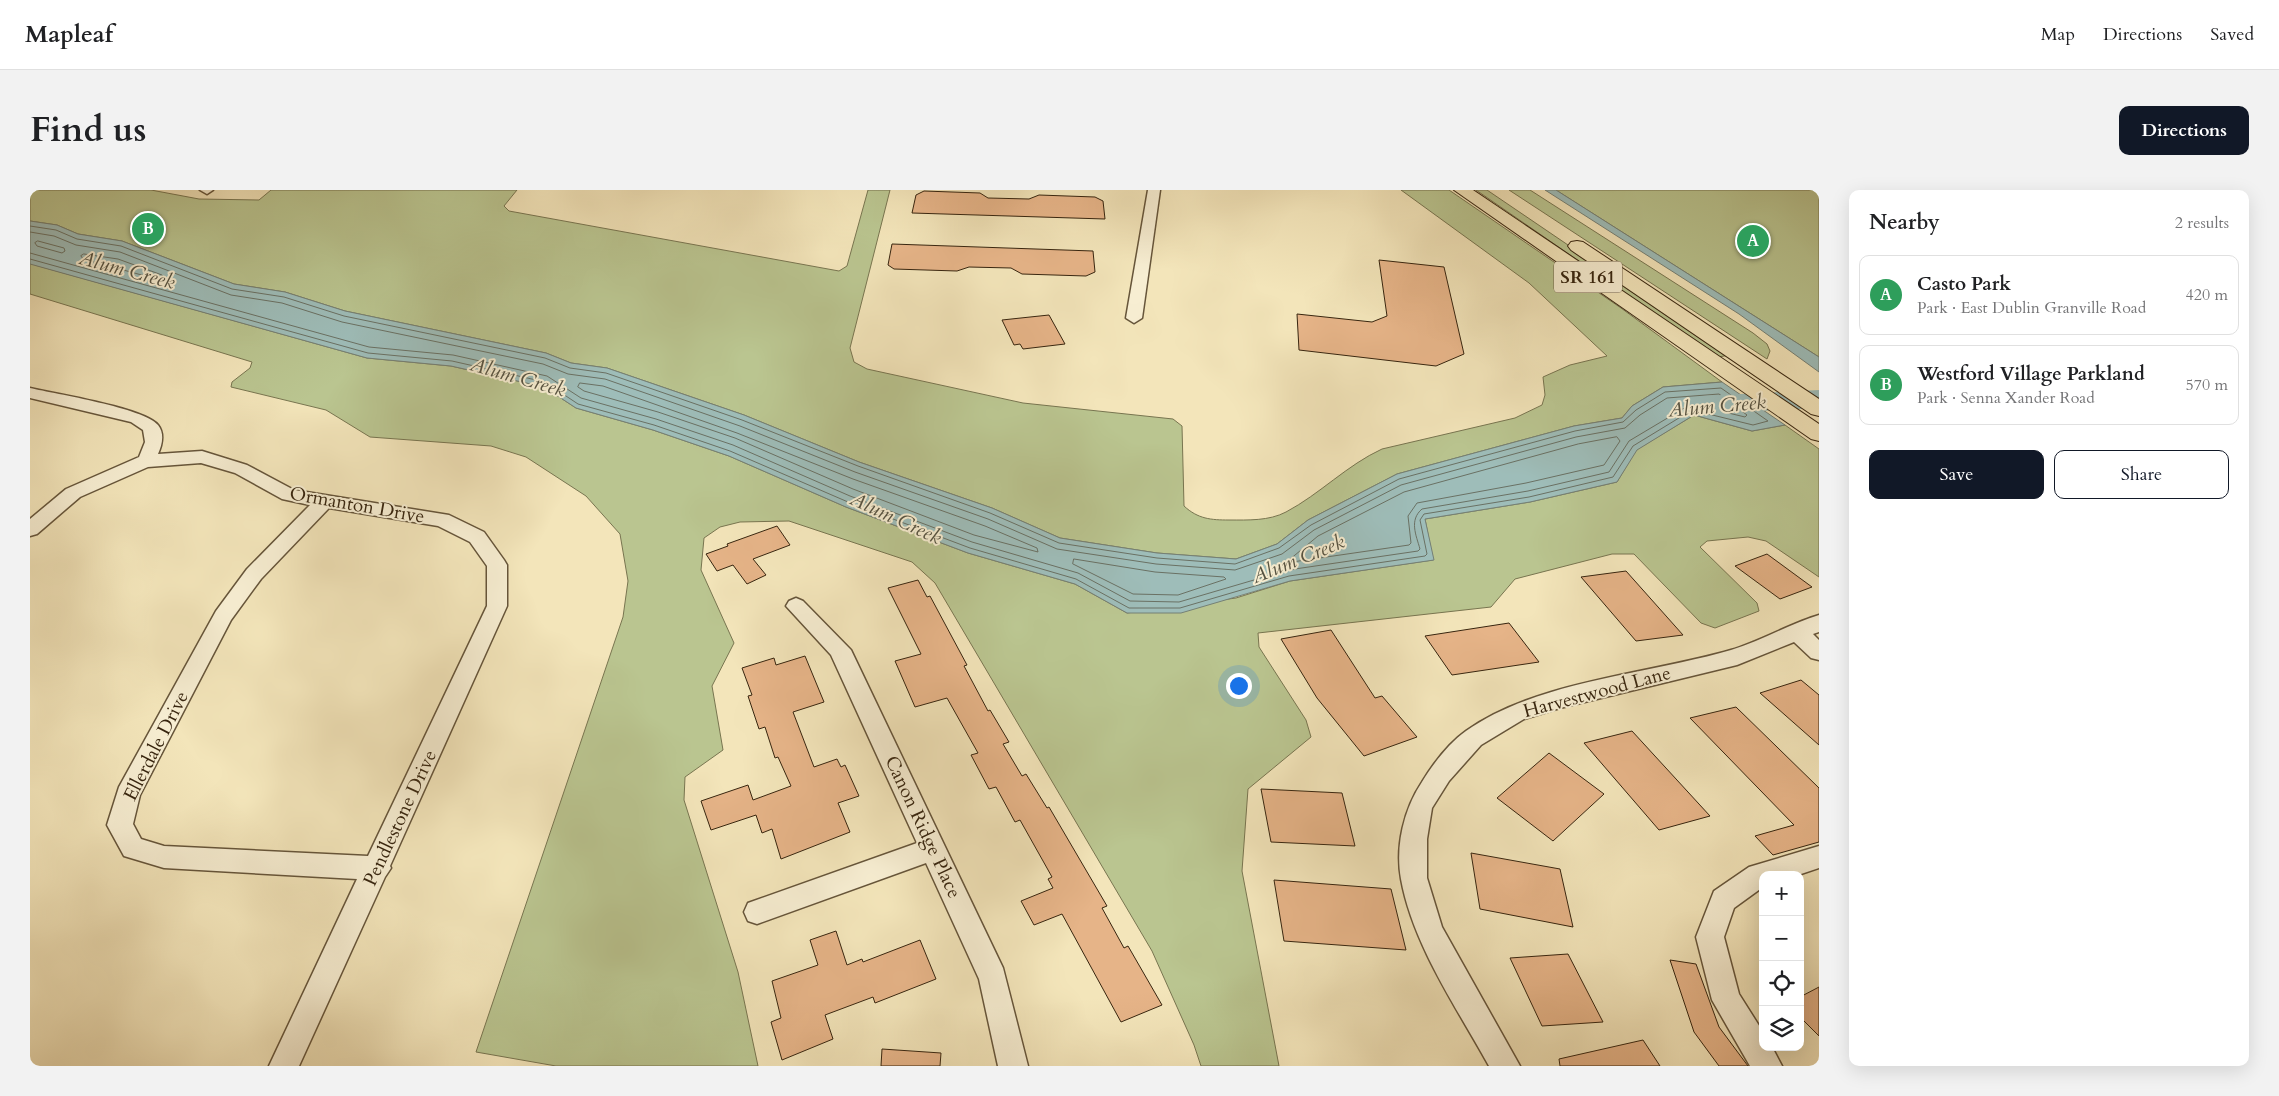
<!DOCTYPE html>
<html lang="en">
<head>
<meta charset="utf-8">
<style>
	:root { --surface:#fff; --page:#f2f2f2; --text:#202124; --muted:#757577; --line:#e0e0e0; --accent:#111827 }
	body { margin:0; font-family:Cardo,serif; background:var(--page); color:var(--text) }
	.controls { position:absolute; right:15px; bottom:15px; display:grid; overflow:hidden; border-radius:10px; box-shadow:0 5px 20px #0002 }
	.controls button { width:45px; height:45px; display:grid; place-items:center; padding:0; border:0; border-bottom:1px solid var(--line); background:var(--surface); color:var(--text); font:25px sans-serif }
	.you { position:absolute; left:1208px; top:495px; width:18px; height:18px; margin:-12px; border:4px solid #fff; border-radius:50%; background:#1a73e8; box-shadow:0 0 0 8px #1a73e833 }
	.badge { display:grid; place-items:center; width:32px; height:32px; border-radius:50%; background:var(--accent); color:#fff; font-size:16px; font-weight:700 }
	.pin { position:absolute; translate:-50% -50%; border:2px solid #fff; box-shadow:0 1px 5px #0006 }
	.list { margin:0; padding:0; list-style:none }
	h2 { display:flex; justify-content:space-between; align-items:center; height:65px; margin:0; padding:0 20px; font-size:21px }
	h2 small { font-size:16px; font-weight:400; color:var(--muted) }
	.list li { display:grid; grid-template-columns:32px 1fr auto; gap:15px; align-items:center; box-sizing:border-box; height:80px; margin:0 10px 10px; padding:0 10px; border:1px solid var(--line); border-radius:10px }
	.list b { display:block; font-size:19px; white-space:nowrap }
	.list p { margin:0; font-size:16px; white-space:nowrap; color:var(--muted) }
	.list em { font-size:16px; font-style:normal; color:var(--muted) }
	.actions { display:flex; gap:10px; padding:15px 20px }
	.actions a { flex:1; padding:11px 0; border:1px solid var(--accent); border-radius:10px; text-align:center; font-size:18px; color:var(--accent) }
	.actions .main { background:var(--accent); color:#fff }
	.icon { flex:none; width:28px; height:28px; fill:none; stroke:currentColor; stroke-width:2; stroke-linecap:round; stroke-linejoin:round }
	.map { position:relative; flex:none; width:1789px; height:876px; overflow:hidden; border-radius:10px }
	header { display:flex; align-items:center; gap:30px; box-sizing:border-box; height:70px; padding:0 25px; background:var(--surface); border-bottom:1px solid var(--line) }
	header strong { font-size:24px }
	nav { display:flex; gap:28px; margin-inline-start:auto; font-size:18px }
	.intro { display:flex; align-items:center; justify-content:space-between; box-sizing:border-box; height:120px; padding:0 30px }
	h1 { margin:0; font-size:35px }
	.button { padding:12px 22px; border-radius:10px; background:var(--accent); color:#fff; font-size:18px; font-weight:700 }
	main { display:flex; gap:30px; padding:0 30px }
	aside { flex:1; background:var(--surface); border-radius:10px; box-shadow:0 5px 20px #0002 }
	.map>svg:first-child { display:block }
</style>
</head>
<body>
<header>
<strong>Mapleaf</strong>
<nav><a>Map</a><a>Directions</a><a>Saved</a></nav>
</header>
<div class="intro"><h1>Find us</h1><a class="button">Directions</a></div>
<main>
<div class="map">
<svg width="1789" height="876" viewBox="0 0 1789 876">
	<rect width="100%" height="100%" fill="#f3e5ba"/>
	<filter id="stains"><feTurbulence type="fractalNoise" baseFrequency=".004" numOctaves="4"/><feColorMatrix values="0 0 0 0 .2 0 0 0 0 .09 0 0 0 0 .02 0 0 0 .5 -.17"/></filter>
	<radialGradient id="worn" r=".72"><stop offset=".6" stop-color="#630" stop-opacity="0"/><stop offset="1" stop-color="#630" stop-opacity=".3"/></radialGradient>
	<!-- green -->
	<g fill="#bac590" stroke="#787550">
		<path d="M0,0h121l48,9 60,1 12,-10h246l-13,16 5,5 330,60 8,-5 21,-76h22l-40,158 4,14 13,7 156,34 150,16 9,7 2,80c14,13 27,14 45,14 19,0 40,1 57,-8 34,-18 61,-47 96,-63l133,-31 27,-13 3,-10 -2,-18 27,-12 37,-9 -78,-73 -128,-93h48l172,118 101,74 -59,5 -31,19 -10,12 -48,8 -177,48 -89,46 -31,24 -41,15 -79,-6 -97,-15 -68,-30 -133,-46 -115,-47 -137,-47 -36,-5 -25,-10 -201,-42 -60,-19 -51,-8 -112,-43 -44,-7 -21,-9 -27,-4z"/>
		<polygon points="1446,0 1457,0 1700,165 1688,167"/>
		<polygon points="1479,0 1500,0 1723,143 1737,154 1740,161 1737,169"/>
		<polygon points="1524,0 1789,0 1789,167 1529,2"/>
		<polygon points="0,46 5,75 337,168 421,176 514,197 546,218 623,240 699,266 816,317 938,363 1045,394 1097,423 1206,408 1260,391 1403,370 1395,329 1500,312 1587,292 1606,260 1664,225 1722,241 1755,235 1789,259 1789,387 1736,351 1718,347 1677,351 1670,357 1727,413 1729,421 1685,438 1671,433 1604,364 1582,364 1485,389 1461,417 1228,443 1229,457 1276,530 1281,547 1218,599 1212,681 1249,876 1171,876 1164,855 1122,761 905,393 882,372 759,331 710,332 690,337 674,348 671,380 704,453 682,496 693,560 655,587 654,610 708,782 728,876 526,876 446,862 593,427 598,391 590,344 556,306 496,267 461,256 340,247 296,220 201,197 202,192 220,178 222,172 0,104"/>
	</g>
	<!-- water -->
	<g fill="#9ebdb9" stroke="#758075">
		<polygon points="1515,0 1526,0 1789,167 1789,182 1709,124"/>
		<polygon points="0,31 27,35 48,44 92,51 204,94 255,102 315,121 516,163 541,173 577,178 714,225 829,272 962,318 1030,348 1127,363 1206,369 1247,354 1278,330 1367,284 1544,236 1592,228 1602,216 1633,197 1692,192 1755,235 1722,241 1664,225 1607,260 1587,292 1500,312 1395,329 1404,370 1260,391 1151,423 1097,423 1045,394 938,363 816,317 699,266 623,240 546,218 514,197 421,176 337,168 0,74"/>
	</g>
	<g fill="none" stroke-linecap="round" stroke-linejoin="round">
		<!-- shore -->
		<g stroke="#6a7164" stroke-width="1">
			<polyline points="0,36 26,40 47,49 91,56 202,99 254,107 314,126 515,168 540,178 576,183 712,230 828,276 960,323 1029,353 1127,368 1205,374 1249,358 1281,335 1369,289 1545,241 1593,232 1606,220 1635,202 1691,198 1738,231 1723,235 1662,220 1603,256 1583,287 1499,307 1394,324 1390,330 1397,364 1395,366 1259,386 1150,418 1099,418 1046,389 940,358 818,312 700,261 624,235 548,214 515,192 422,171 338,163 0,69"/>
			<path d="M0,42l24,4 22,9 44,7 111,43 51,8 60,19 201,42 25,10 37,5 135,47 115,46 133,47 69,30 99,15 79,6 47,-16 32,-24 87,-45 175,-48 49,-9 15,-13 27,-17 52,-4 28,21 -2,2 -54,-13 -62,37 -20,31 -81,19 -106,18c-13,11 -6,26 -2,40l-2,2 -130,19 -109,32 -49,-1 -52,-28 -106,-31 -122,-46 -117,-51 -77,-26 -75,-21 -34,-22 -94,-21 -84,-8 -339,-94"/>
			<polygon points="8,51 34,58 35,61 32,63 7,56 5,53"/>
			<polygon points="54,64 88,69 132,85 134,88 130,90 53,69 51,66"/>
			<polygon points="550,193 573,196 707,243 823,289 955,336 1007,358 1008,362 944,345 823,299 705,248 628,222 554,201 548,197"/>
			<polygon points="1587,247 1590,251 1574,275 1496,293 1387,313 1378,326 1381,353 1379,355 1262,372 1259,370 1288,346 1374,302 1548,254"/>
			<polygon points="1044,369 1125,382 1194,387 1196,389 1148,405 1103,404 1043,374"/>
		</g>
		<!-- river -->
		<polygon fill="#9ebdb9" fill-rule="evenodd" points="1789,200 1789,218 1672,224 1661,221 1657,215 1661,209 1672,206"/>
	</g>
	<!-- building -->
	<g fill="#e6b488" stroke="#37250f">
		<polygon points="894,1 950,3 958,8 999,9 1009,5 1065,7 1073,11 1075,29 882,23 886,5"/>
		<polygon points="862,54 1063,61 1065,82 1056,86 992,84 981,78 939,77 927,81 864,79 858,75"/>
		<polygon points="1349,70 1414,77 1434,164 1406,176 1269,160 1267,124 1342,132 1357,126"/>
		<polygon points="1019,125 1035,154 993,159 990,154 984,155 972,130"/>
		<polygon points="747,336 760,355 723,369 736,385 717,394 703,375 687,381 676,364 698,356 697,354"/>
		<polygon points="1737,364 1782,397 1750,409 1705,376"/>
		<polygon points="1596,381 1653,445 1606,451 1551,387"/>
		<polygon points="888,390 897,407 900,406 937,475 934,476 958,521 960,520 979,552 973,554 992,586 996,584 1017,618 1019,617 1077,716 1072,718 1094,758 1098,756 1132,815 1091,832 1032,724 1004,735 991,711 1023,698 1018,689 1022,687 990,630 985,632 966,597 959,599 941,565 948,563 917,508 885,517 865,471 891,464 858,398"/>
		<polygon points="1479,433 1509,472 1422,485 1395,446"/>
		<polygon points="1301,440 1345,508 1352,506 1387,547 1334,566 1287,508 1251,449"/>
		<polygon points="775,466 794,512 763,522 784,577 807,569 811,577 815,575 829,606 808,613 820,642 751,669 742,639 732,643 726,625 681,640 671,611 718,595 723,610 761,596 748,567 745,568 735,537 729,539 718,506 722,505 712,478 744,468 746,475"/>
		<polygon points="1771,490 1789,505 1789,555 1730,503"/>
		<polygon points="1706,517 1789,598 1789,652 1743,665 1725,646 1764,635 1660,528"/>
		<polygon points="1602,541 1680,626 1629,640 1554,553"/>
		<polygon points="1519,563 1574,604 1523,651 1467,608"/>
		<polygon points="1231,599 1312,603 1325,656 1241,652"/>
		<polygon points="1441,663 1530,679 1543,737 1450,719"/>
		<polygon points="1244,690 1361,699 1376,760 1254,751"/>
		<polygon points="806,741 817,775 832,769 833,772 890,750 906,789 845,813 843,807 795,825 803,849 752,870 741,832 751,828 742,791 788,775 780,750"/>
		<polygon points="1538,764 1573,832 1512,836 1480,768"/>
		<polygon points="1640,770 1666,774 1689,837 1718,876 1689,876 1664,842"/>
		<polygon points="1789,797 1789,846 1770,827 1770,807"/>
		<polygon points="1613,850 1630,876 1530,876 1529,869"/>
		<polygon points="852,859 911,863 910,876 851,876"/>
	</g>
	<g fill="none" stroke-linecap="round" stroke-linejoin="round">
		<!-- street casing -->
		<g stroke="#66553a" stroke-width="3">
			<g id="street">
				<polygon points="170,0 183,0 177,4"/>
				<polygon points="1118,0 1130,0 1112,128 1104,133 1096,128"/>
				<path d="M0,198c26,6 114,20 128,37 7,9 4,20 0,29l44,-3 45,14 47,25 155,25 35,17 20,28 3,5v41l-117,260 1,2 -6,9 -86,189h-30l88,-187 -193,-11 -40,-12 -17,-31 12,-38 97,-176 31,-42 63,-64 -28,-6 -47,-26 -34,-10 -53,4 -68,30 -43,37 -7,2v-17l36,-30 73,-32 6,-15 -2,-12 -12,-8 -101,-24zM299,318l109,18 32,16 17,24v40l-119,250 -204,-10 -23,-7 -8,-15 7,-29 91,-175 30,-41z"/>
				<polygon points="766,408 773,411 821,460 973,778 998,876 968,876 949,789 896,673 727,734 718,731 714,722 718,713 887,653 801,465 756,416 759,411"/>
				<path d="M1789,425v17l-6,2 6,6v20l-8,-2 -17,-16 -57,23 -177,43 -36,11 -43,26 -32,36 -17,27 -5,31v39l15,49 78,139h-31c-32,-58 -76,-121 -88,-187 -6,-33 3,-70 21,-97 11,-18 27,-39 44,-51 70,-50 183,-57 265,-81 30,-9 58,-26 88,-35z"/>
				<polygon points="1789,656 1789,678 1768,685 1733,685 1733,697 1704,718 1694,747 1709,804 1733,842 1733,857 1742,857 1752,876 1720,876 1682,810 1666,747 1684,701 1719,677"/>
			</g>
		</g>
		<!-- primary casing -->
		<g stroke="#37250f" stroke-width="2">
			<g id="primary">
				<polygon points="1424,0 1443,0 1789,234 1789,251 1781,249"/>
				<polygon points="1547,51 1553,52 1789,209 1789,226 1781,224 1541,60 1538,56 1541,52"/>
			</g>
		</g>
		<!-- street -->
		<use href="#street" fill="#f7eed2" fill-rule="evenodd"/>
		<!-- primary -->
		<use href="#primary" fill="#f3e5ba" fill-rule="evenodd"/>
	</g>
	<g text-anchor="middle" dominant-baseline="central" stroke-width="4" stroke-linejoin="round" paint-order="stroke">
		<!-- shield labels -->
		<rect fill="#f7eed2" stroke="#71614a" stroke-width="1" x="1524" y="71.5" width="68" height="31" rx="4"/>
		<g font-size="18" font-weight="bold" fill="#37250f">
			<text x="1558" y="87">SR 161</text>
		</g>
		<!-- street labels -->
		<g font-size="19" fill="#37250f" stroke="#f7eed2">
			<text transform="translate(327 315) rotate(10)">Ormanton Drive</text>
			<text transform="translate(1567 502) rotate(-15)">Harvestwood Lane</text>
			<text transform="translate(126 556) rotate(-63)">Ellerdale Drive</text>
			<text transform="translate(370 628) rotate(-65)">Pendlestone Drive</text>
			<text transform="translate(893 637) rotate(65)">Canon Ridge Place</text>
		</g>
		<!-- water labels -->
		<g font-size="20" font-style="italic" fill="#565342" stroke="#f7eed2">
			<text transform="translate(97 80) rotate(15)">Alum Creek</text>
			<text transform="translate(488 187) rotate(16)">Alum Creek</text>
			<text transform="translate(1687 216) rotate(-5)">Alum Creek</text>
			<text transform="translate(866 328) rotate(25)">Alum Creek</text>
			<text transform="translate(1268 369) rotate(-22)">Alum Creek</text>
		</g>
	</g>
	<rect width="100%" height="100%" filter="url(#stains)"/>
	<rect width="100%" height="100%" fill="url(#worn)"/>
</svg>
<div class="controls">
<button>+</button>
<button>−</button>
<button><svg class="icon" aria-label="locate" viewBox="0 0 24 24"><circle cx="12" cy="12" r="6"/><path d="M12 2v4M12 18v4M2 12h4M18 12h4"/></svg></button>
<button><svg class="icon" aria-label="layers" viewBox="0 0 24 24"><path d="M12 4l9 5-9 5-9-5zM3 14l9 5 9-5"/></svg></button>
</div>
<div class="you"></div>
<div class="pin badge" style="left:1723px;top:51px;background:#2e9e5b">A</div>
<div class="pin badge" style="left:118px;top:39px;background:#2e9e5b">B</div>
</div>
<aside>
<h2>Nearby<small>2 results</small></h2>
<ul class="list">
<li><span class="badge" style="background:#2e9e5b">A</span><div><b>Casto Park</b><p>Park · East Dublin Granville Road</p></div><em>420 m</em></li>
<li><span class="badge" style="background:#2e9e5b">B</span><div><b>Westford Village Parkland</b><p>Park · Senna Xander Road</p></div><em>570 m</em></li>
</ul>
<div class="actions"><a class="main">Save</a><a>Share</a></div>
</aside>
</main>
</body>
</html>
